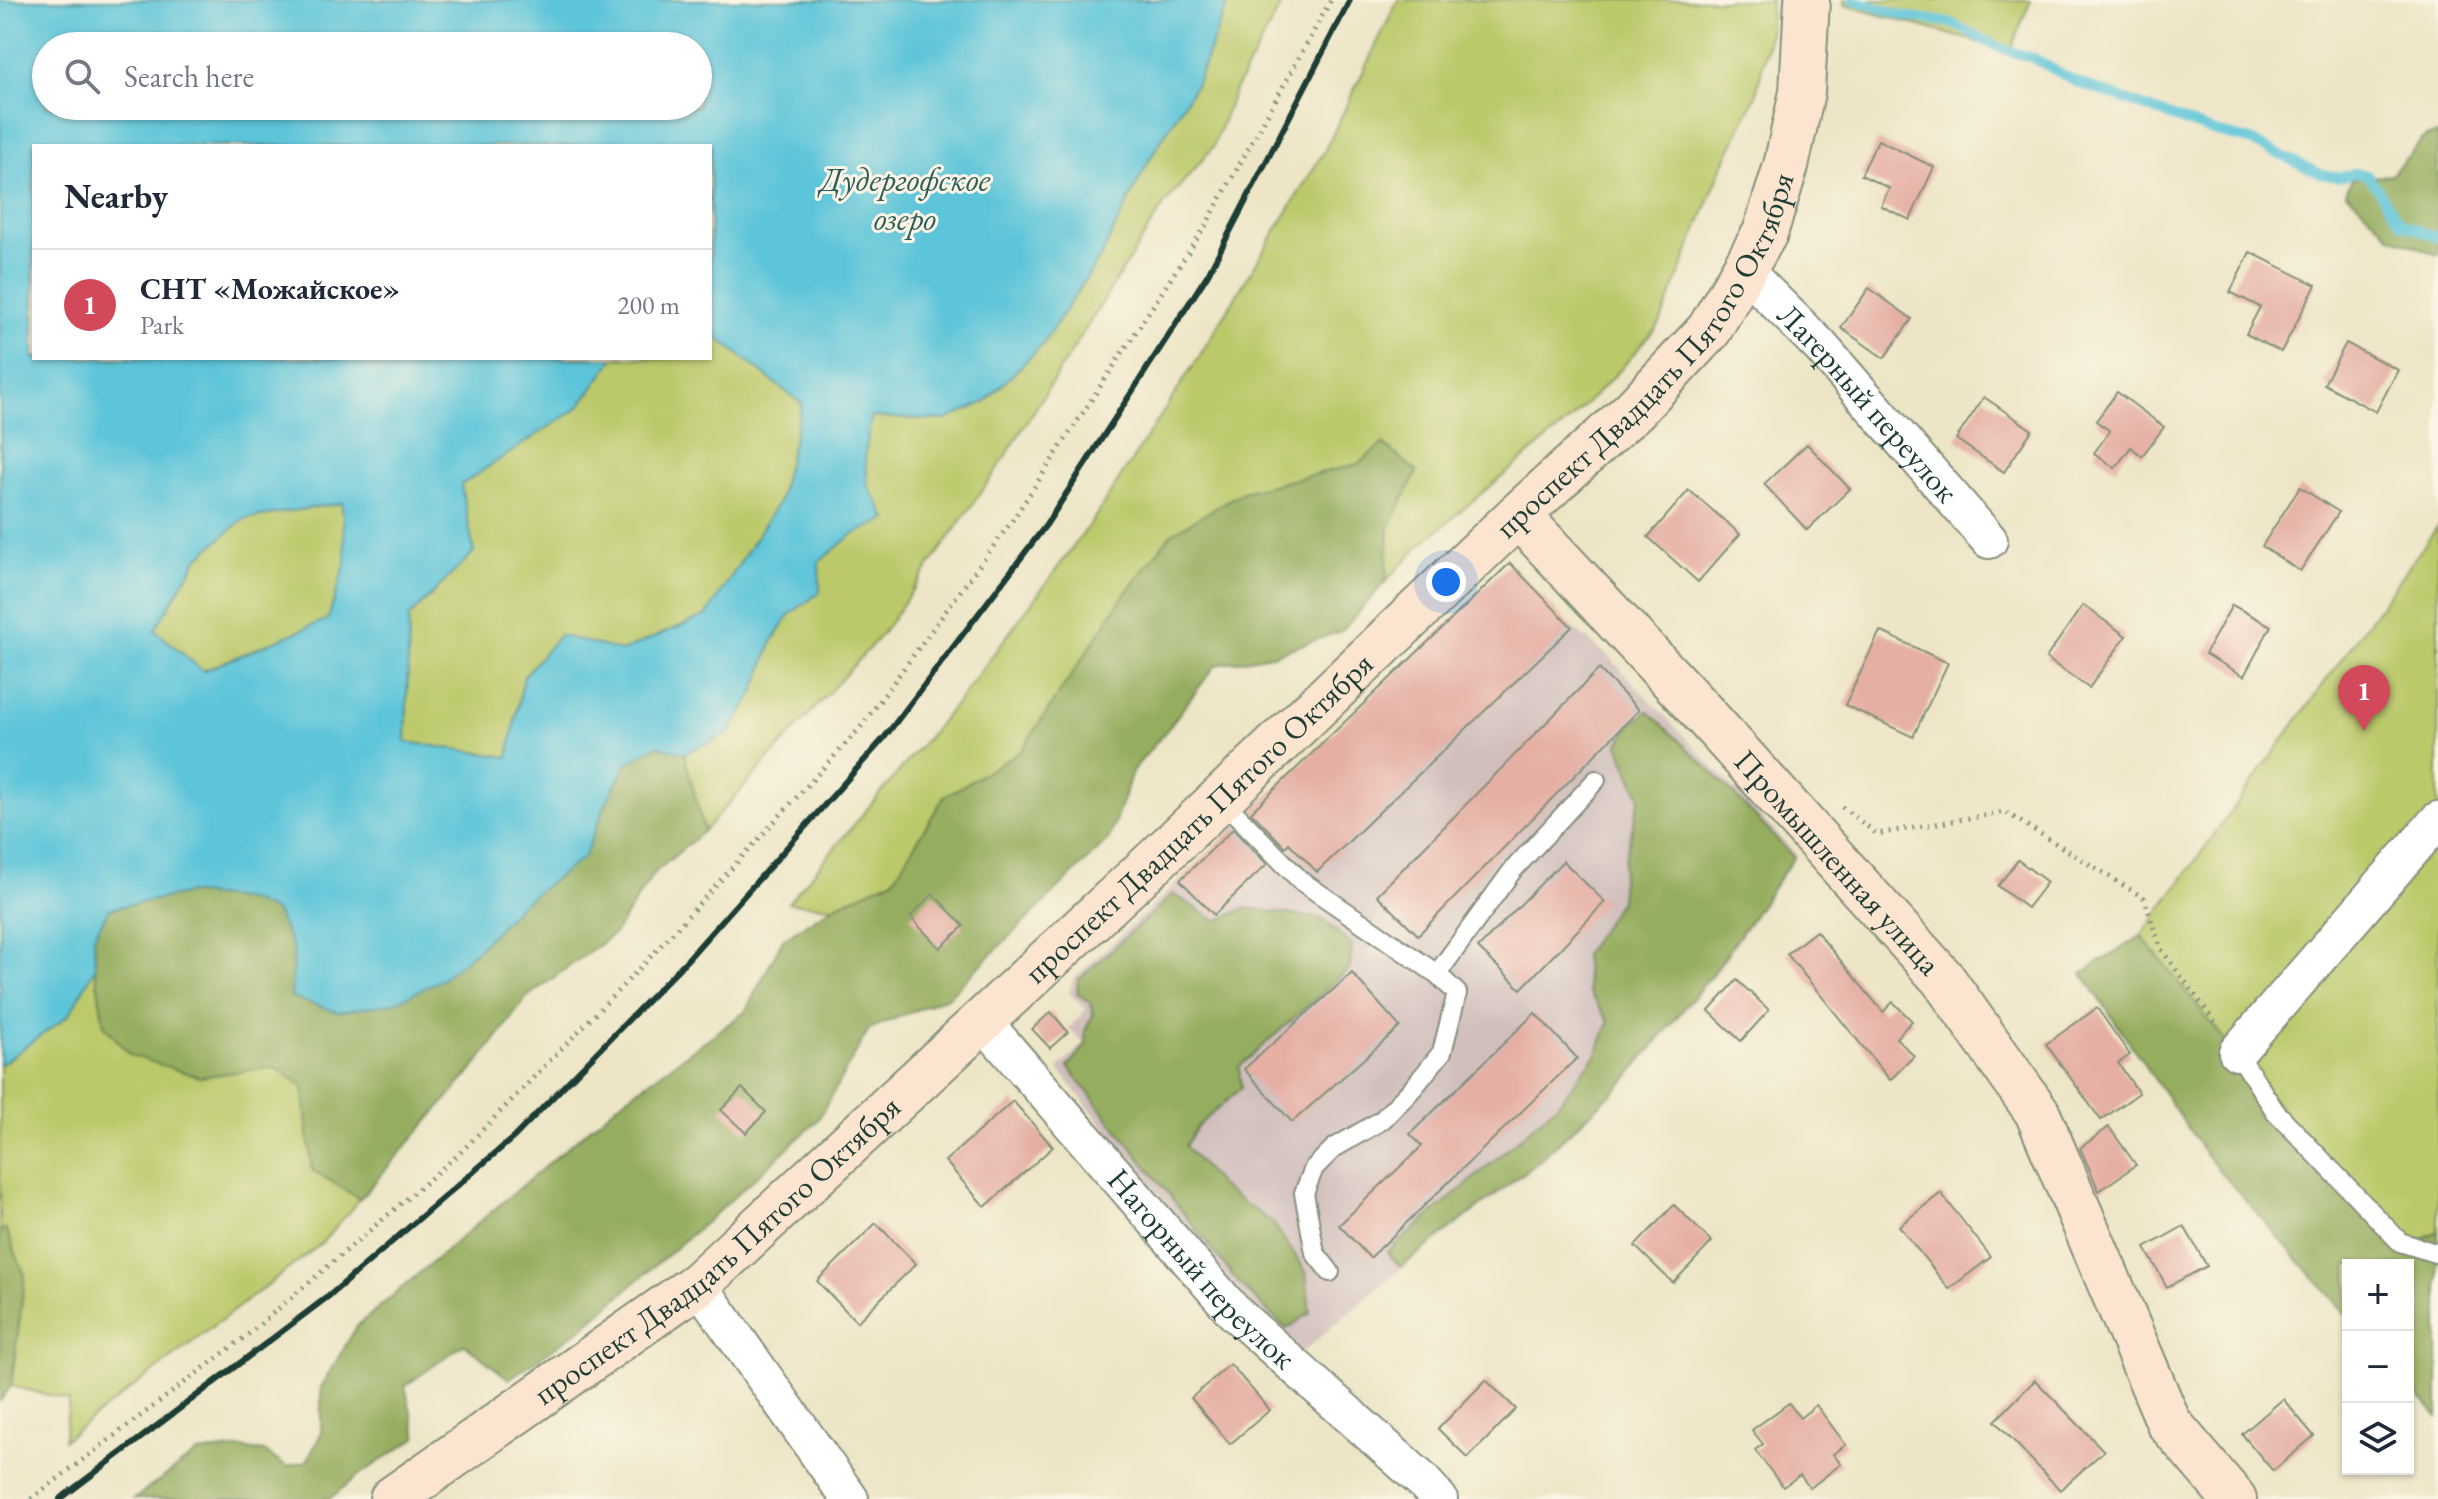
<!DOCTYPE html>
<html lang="en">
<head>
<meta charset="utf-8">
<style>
	:root { --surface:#fff; --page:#f2f2f3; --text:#1f2937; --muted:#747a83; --line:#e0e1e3; --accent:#d1495b }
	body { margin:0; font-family:"EB Garamond",serif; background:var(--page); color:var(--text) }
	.controls { position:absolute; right:24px; bottom:24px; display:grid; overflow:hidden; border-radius:0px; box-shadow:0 2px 6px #0004 }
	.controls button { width:72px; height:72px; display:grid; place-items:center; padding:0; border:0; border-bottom:2px solid var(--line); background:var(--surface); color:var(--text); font:40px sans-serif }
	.you { position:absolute; left:1446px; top:582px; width:28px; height:28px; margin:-20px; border:6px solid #fff; border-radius:50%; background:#1a73e8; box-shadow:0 0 0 12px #1a73e833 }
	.badge { display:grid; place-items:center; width:52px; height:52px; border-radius:50%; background:var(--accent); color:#fff; font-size:26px; font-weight:700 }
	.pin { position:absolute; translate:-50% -66px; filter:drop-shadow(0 2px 4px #0008) }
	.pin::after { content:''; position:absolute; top:42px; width:28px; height:24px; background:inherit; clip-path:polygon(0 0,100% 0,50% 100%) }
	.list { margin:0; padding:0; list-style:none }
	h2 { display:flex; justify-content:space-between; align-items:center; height:104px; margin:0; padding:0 32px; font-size:34px }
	h2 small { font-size:26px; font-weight:400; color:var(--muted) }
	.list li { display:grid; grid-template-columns:52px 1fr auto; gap:24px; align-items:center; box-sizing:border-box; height:112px; padding:0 32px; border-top:2px solid var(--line) }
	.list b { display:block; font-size:30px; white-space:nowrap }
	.list p { margin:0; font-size:26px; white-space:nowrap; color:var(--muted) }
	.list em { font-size:26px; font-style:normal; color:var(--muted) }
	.icon { flex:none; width:44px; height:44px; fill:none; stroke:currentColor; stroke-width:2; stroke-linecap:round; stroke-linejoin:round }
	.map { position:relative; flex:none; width:2438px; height:1499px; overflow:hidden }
	.search { position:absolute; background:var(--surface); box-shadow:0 2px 6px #0004; left:32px; top:32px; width:680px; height:88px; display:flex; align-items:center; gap:20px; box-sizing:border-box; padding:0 28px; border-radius:44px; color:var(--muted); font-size:30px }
	.panel { position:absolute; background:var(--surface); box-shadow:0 2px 6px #0004; left:32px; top:144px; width:680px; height:216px; border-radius:0px }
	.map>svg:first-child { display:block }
</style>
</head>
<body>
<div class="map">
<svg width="2438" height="1499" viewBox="0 0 2438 1499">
	<rect width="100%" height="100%" fill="#fcf5e5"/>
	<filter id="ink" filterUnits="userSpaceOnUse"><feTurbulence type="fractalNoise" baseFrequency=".0125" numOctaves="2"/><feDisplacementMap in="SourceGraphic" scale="16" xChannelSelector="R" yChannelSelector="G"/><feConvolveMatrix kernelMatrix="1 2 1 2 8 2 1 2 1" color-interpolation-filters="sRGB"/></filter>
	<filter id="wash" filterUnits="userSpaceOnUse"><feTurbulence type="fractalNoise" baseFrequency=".006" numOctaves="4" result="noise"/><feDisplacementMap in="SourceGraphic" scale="32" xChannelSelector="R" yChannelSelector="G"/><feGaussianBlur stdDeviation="1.8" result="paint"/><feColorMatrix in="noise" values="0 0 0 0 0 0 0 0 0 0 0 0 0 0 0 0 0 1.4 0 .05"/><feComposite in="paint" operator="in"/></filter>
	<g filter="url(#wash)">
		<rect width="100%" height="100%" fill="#ede5c6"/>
		<!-- industrial -->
		<polygon fill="#d1bfbd" points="1510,563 1572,627 1607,655 1797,855 1718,970 1624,1084 1537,1165 1402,1268 1301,1353 1277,1332 1229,1282 1058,1069 1084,1043 1069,1028 1086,1010 1069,993 1073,979 1180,880"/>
		<!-- green -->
		<g fill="#bcc96b" stroke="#6e8350" stroke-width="2">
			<polygon points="1229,0 1284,0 1233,94 1213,147 1163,206 1000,465 882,634 704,831 684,753 729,734 755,690 772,642 789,615 820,592 818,562 852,535 887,519 868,486 865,455 871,417 946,420 985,402 1042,345 1101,256 1148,162 1197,82"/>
			<polygon points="1398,0 1771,0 1770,32 1756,95 1720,172 1660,323 1620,370 1569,421 1420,545 1386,581 1389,527 1417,472 1383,444 1358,464 1243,492 1171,534 1125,594 1021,751 944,797 894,879 833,907 788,903 960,699 1091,523 1197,360 1325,150"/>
			<polygon points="1844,0 2031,0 2010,51 1844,5"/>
			<polygon points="710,332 802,404 779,501 707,615 622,651 524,676 508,757 406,742 409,617 474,552 460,485 579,407 614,358 710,358"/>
			<polygon points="342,503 346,562 328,619 202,671 154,630 198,558 243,519"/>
			<polygon points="2438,526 2438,1231 2411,1244 2313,1149 2141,936"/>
			<polygon points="95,968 104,1025 199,1077 274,1067 303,1086 312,1170 360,1199 321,1244 64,1440 69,1400 11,1386 25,1276 5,1229 0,1231 0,1065 68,1015"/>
		</g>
		<!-- forest -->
		<g fill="#95ad5f" stroke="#5a754a" stroke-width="2">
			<polygon points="2438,134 2438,255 2391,237 2346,192 2352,179 2391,175 2425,137"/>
			<polygon points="1383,444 1417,472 1389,527 1386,581 1342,631 1272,655 1216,665 1165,732 1133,770 1109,839 948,997 869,1029 817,1121 722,1208 582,1328 509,1379 464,1344 405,1386 417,1437 359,1475 329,1499 134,1499 197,1453 242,1448 265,1452 287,1467 307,1461 321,1434 321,1387 357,1326 622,1101 745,1012 783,939 833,907 894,879 944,797 1021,751 1125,594 1171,534 1243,492 1358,464"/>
			<polygon points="1648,711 1710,770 1794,857 1716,969 1622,1084 1535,1164 1401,1267 1387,1252 1464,1187 1556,1106 1597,1054 1609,1022 1588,991 1584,955 1620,901 1623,866 1640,797 1618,744 1630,726"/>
			<polygon points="658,745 684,753 704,831 653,874 615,933 527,997 474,1068 360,1199 312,1170 303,1086 274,1067 199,1077 130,1055 104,1025 95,968 94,936 109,909 189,893 249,900 276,912 294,950 291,997 479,948 520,905 539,890 605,806 626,764"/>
			<polygon points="1173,894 1217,921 1246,908 1322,919 1352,945 1350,968 1239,1067 1241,1088 1198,1126 1185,1146 1222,1188 1273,1223 1306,1272 1310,1313 1286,1329 1239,1283 1068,1067 1086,1045 1085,1031 1093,1015 1091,1003 1077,994 1078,980"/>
			<polygon points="2141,936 2313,1149 2411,1244 2438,1231 2438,1417 2408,1383 2408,1265 2348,1265 2348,1316 2209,1159 2082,973"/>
			<polygon points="6,1229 25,1276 11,1386 0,1401 0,1231"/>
		</g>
		<!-- water -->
		<path fill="#5dc5d9" stroke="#3e8186" stroke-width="2" fill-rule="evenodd" d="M0,0h1229l-32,82 -49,80 -47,94 -59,89 -57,57 -39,18 -75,-3 -6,38 3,30 19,34 -35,16 -33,27 1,30 -31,23 -17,27 -17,48 -26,44 -45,19 -26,-8 -32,19 -21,42 -21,51 -64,48 -41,43 -38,32 -48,23 -55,9 -47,-15 3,-47 -18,-38 -27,-12 -60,-7 -80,16 -15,27 1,32 -26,47 -69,50zM46,46h652v60h-652zM34,146h676v186l92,72 -23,97 -72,114 -85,36 -63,-16 -35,41 -16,81 -102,-15 3,-125 65,-65 -13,-67 118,-78 35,-49h-580zM342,503l4,59 -18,57 -125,52 -48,-41 43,-72 45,-39z"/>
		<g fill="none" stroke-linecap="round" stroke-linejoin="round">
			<!-- stream -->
			<polyline stroke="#5dc5d9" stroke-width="10" points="1853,0 1905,16 1951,23 2000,48 2035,59 2076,82 2212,131 2249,140 2321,174 2338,177 2355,173 2368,175 2401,223 2438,238"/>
		</g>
		<g id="blocks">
			<!-- building -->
			<g fill="#e5afa4">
				<polygon points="1878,140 1934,167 1910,220 1881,206 1889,188 1861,175"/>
				<polygon points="2250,252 2316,285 2281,352 2246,334 2260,307 2230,292"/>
				<polygon points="1869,288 1912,319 1884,358 1841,328"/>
				<polygon points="2346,343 2398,370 2376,412 2324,384"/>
				<polygon points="2117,392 2164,427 2142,456 2131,447 2115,468 2094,453 2110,431 2096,421"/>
				<polygon points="1984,397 2032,430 2004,472 1956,439"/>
				<polygon points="1807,444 1850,489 1807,530 1764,484"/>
				<polygon points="2300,487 2339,512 2300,571 2262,546"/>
				<polygon points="1689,490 1740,534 1698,582 1648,537"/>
				<polygon points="1510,563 1572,627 1317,872 1289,843 1285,847 1251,812"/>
				<polygon points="2083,605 2126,636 2089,688 2046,658"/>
				<polygon points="2232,605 2271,626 2244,676 2205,654"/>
				<polygon points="1880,631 1948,663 1913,737 1845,705"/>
				<polygon points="1599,669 1639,710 1418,935 1377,895"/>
				<polygon points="1233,829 1267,864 1214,915 1180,880"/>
				<polygon points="2018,860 2047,882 2027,908 1998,886"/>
				<polygon points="1563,861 1605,902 1521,989 1478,948"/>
				<polygon points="933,894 964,926 940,948 910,917"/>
				<polygon points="1816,931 1883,1012 1893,1002 1912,1021 1896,1038 1914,1056 1890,1080 1787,954"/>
				<polygon points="1352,973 1400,1027 1292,1122 1244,1069"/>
				<polygon points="1737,980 1769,1010 1741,1041 1709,1011"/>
				<polygon points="2097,1008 2130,1055 2118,1063 2139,1093 2101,1120 2046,1044"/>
				<polygon points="1051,1012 1068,1032 1050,1048 1032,1029"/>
				<polygon points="1535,1013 1577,1058 1370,1258 1339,1225 1422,1146 1410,1134"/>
				<polygon points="742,1088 766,1112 746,1133 721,1110"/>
				<polygon points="1013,1101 1053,1147 985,1207 945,1161"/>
				<polygon points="2109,1127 2136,1165 2099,1191 2080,1148"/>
				<polygon points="1941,1193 1991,1257 1949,1289 1899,1226"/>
				<polygon points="1674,1205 1712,1242 1673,1283 1635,1246"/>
				<polygon points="876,1223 916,1264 857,1322 817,1281"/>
				<polygon points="2184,1226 2207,1266 2167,1287 2145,1248"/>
				<polygon points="1230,1364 1270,1410 1230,1444 1191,1398"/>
				<polygon points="1486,1380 1516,1409 1468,1458 1438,1429"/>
				<polygon points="2035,1380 2104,1451 2060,1490 1995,1421"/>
				<polygon points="2283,1399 2314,1436 2273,1471 2242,1434"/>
				<polygon points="1789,1403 1800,1418 1816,1405 1846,1445 1833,1454 1841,1464 1810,1488 1800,1475 1783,1487 1755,1450 1763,1444 1752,1430"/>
			</g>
		</g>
	</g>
	<g filter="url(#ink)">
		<use href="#blocks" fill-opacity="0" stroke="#86917d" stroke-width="2"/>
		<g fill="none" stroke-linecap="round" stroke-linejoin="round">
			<!-- lane casing -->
			<g stroke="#86917d" stroke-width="22">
				<g id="lane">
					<polyline points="1221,799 1301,881 1437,974 1457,993 1442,1052 1414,1087 1382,1120 1334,1148 1314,1168 1304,1193 1315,1253 1330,1272"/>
					<polyline points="1437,974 1512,871 1596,780"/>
					<polyline points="2237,1052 2275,1111 2400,1242 2435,1253 2438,1251"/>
				</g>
			</g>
			<!-- street casing -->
			<g stroke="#86917d" stroke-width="40">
				<g id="street">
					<path id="s1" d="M1744,270l76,76 169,194"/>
					<path id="s2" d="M982,1020l253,293 187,167 17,19"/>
					<polyline points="2237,1052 2438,820"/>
					<polyline points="698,1284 850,1499"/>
				</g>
			</g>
			<!-- secondary casing -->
			<g stroke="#86917d" stroke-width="48">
				<g id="secondary">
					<path id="s3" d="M1518,515l184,197 241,267 94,133 132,311 65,76"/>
					<path id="s4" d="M392,1499l306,-215 459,-425 361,-344 116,-105 75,-80 56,-97 21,-67 16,-74 5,-92"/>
				</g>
			</g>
			<!-- path -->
			<g stroke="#86917d" stroke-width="5" stroke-dasharray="2 6" stroke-linecap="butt">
				<polyline points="1842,807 1877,834 2005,812 2144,898 2161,949 2217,1025"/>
				<polyline points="31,1499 250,1333 459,1154 644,964 860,728 1012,521 1206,225 1331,0"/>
			</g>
			<!-- lane -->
			<use href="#lane" stroke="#fff" stroke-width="18"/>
			<!-- street -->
			<use href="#street" stroke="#fff" stroke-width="36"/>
			<!-- secondary -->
			<use href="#secondary" stroke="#fce5d0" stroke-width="44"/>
			<!-- rail -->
			<polyline stroke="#1f3d34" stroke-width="6" points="60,1499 330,1295 514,1137 687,960 884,738 1046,525 1208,274 1350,0"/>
		</g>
	</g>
	<g text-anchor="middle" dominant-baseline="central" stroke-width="6" stroke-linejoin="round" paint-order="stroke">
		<!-- street labels -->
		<g font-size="32" fill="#1f3d34" stroke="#fcf5e5">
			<text stroke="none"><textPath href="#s4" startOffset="1706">проспект Двадцать Пятого Октября</textPath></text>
			<text stroke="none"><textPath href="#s1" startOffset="182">Лагерный переулок</textPath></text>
			<text stroke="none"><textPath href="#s4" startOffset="1058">проспект Двадцать Пятого Октября</textPath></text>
			<text stroke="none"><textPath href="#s3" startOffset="472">Промышленная улица</textPath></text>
			<text stroke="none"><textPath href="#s4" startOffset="410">проспект Двадцать Пятого Октября</textPath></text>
			<text stroke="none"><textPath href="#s2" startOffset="332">Нагорный переулок</textPath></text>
		</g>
		<!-- water labels -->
		<g font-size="34" font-style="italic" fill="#2e5f5d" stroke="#fcf5e5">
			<text x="905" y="179">Дудергофское<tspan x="905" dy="39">озеро</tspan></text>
		</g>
	</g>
</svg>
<div class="controls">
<button>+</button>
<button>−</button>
<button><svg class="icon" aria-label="layers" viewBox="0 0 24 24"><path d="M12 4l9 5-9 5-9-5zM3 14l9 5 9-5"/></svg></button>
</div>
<div class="you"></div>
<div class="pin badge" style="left:2364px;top:731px">1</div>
<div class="search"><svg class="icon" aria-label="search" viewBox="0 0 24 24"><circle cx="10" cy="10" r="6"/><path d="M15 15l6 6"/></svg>Search here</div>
<section class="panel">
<h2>Nearby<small></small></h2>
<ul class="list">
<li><span class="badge">1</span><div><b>СНТ «Можайское»</b><p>Park</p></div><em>200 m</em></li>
</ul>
</section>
</div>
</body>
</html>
